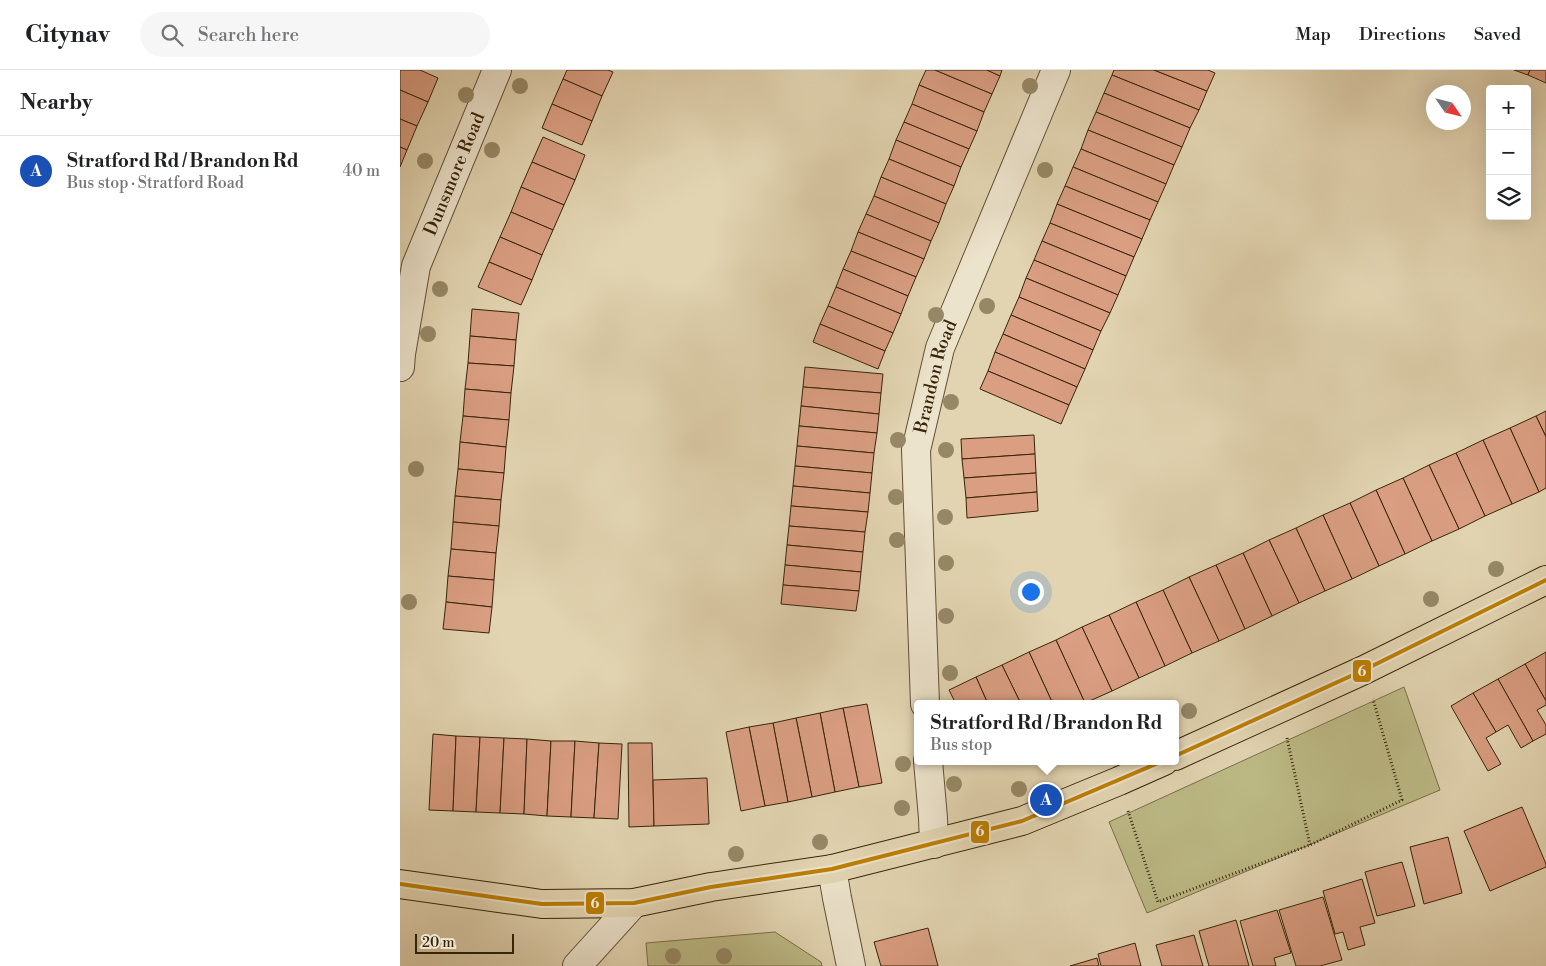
<!DOCTYPE html>
<html lang="en">
<head>
<meta charset="utf-8">
<style>
	:root { --surface:#fff; --page:#f6f6f6; --text:#202124; --muted:#757577; --line:#e0e0e0; --accent:#1a73e8 }
	body { margin:0; font-family:"Libre Bodoni",serif; background:var(--page); color:var(--text) }
	.controls { position:absolute; right:15px; top:15px; display:grid; overflow:hidden; border-radius:5px; box-shadow:0 5px 20px #0002 }
	.controls button { width:45px; height:45px; display:grid; place-items:center; padding:0; border:0; border-bottom:1px solid var(--line); background:var(--surface); color:var(--text); font:25px sans-serif }
	.compass { position:absolute; left:1026px; top:15px; width:45px; height:45px; border-radius:50%; background:var(--surface); box-shadow:0 5px 20px #0002; rotate:125deg }
	.scale { position:absolute; left:15px; bottom:12px; width:99px; box-sizing:border-box; padding-left:5px; border:2px solid #372409; border-top:0; font-size:14px; line-height:18px; white-space:nowrap; color:#372409; -webkit-text-stroke:4px #ece3cc; paint-order:stroke }
	.you { position:absolute; left:630px; top:521px; width:18px; height:18px; margin:-12px; border:4px solid #fff; border-radius:50%; background:#1a73e8; box-shadow:0 0 0 8px #1a73e833 }
	.badge { display:grid; place-items:center; width:32px; height:32px; border-radius:50%; background:var(--accent); color:#fff; font-size:16px; font-weight:700 }
	.pin { position:absolute; translate:-50% -50%; border:2px solid #fff; box-shadow:0 1px 5px #0006 }
	.popup { position:absolute; left:514px; top:630px; width:265px; height:65px; box-sizing:border-box; display:grid; place-content:center; border-radius:5px; background:var(--surface); filter:drop-shadow(0 1px 4px #0005); font-size:16px; white-space:nowrap; color:var(--muted) }
	.popup b { font-size:19px; color:var(--text) }
	.popup::after { content:''; position:absolute; left:50%; top:100%; margin-left:-10px; border:10px solid transparent; border-top-color:var(--surface) }
	.list { margin:0; padding:0; list-style:none }
	h2 { display:flex; justify-content:space-between; align-items:center; height:65px; margin:0; padding:0 20px; font-size:21px }
	h2 small { font-size:16px; font-weight:400; color:var(--muted) }
	.list li { display:grid; grid-template-columns:32px 1fr auto; gap:15px; align-items:center; box-sizing:border-box; height:70px; padding:0 20px; border-top:1px solid var(--line) }
	.list b { display:block; font-size:19px; white-space:nowrap }
	.list p { margin:0; font-size:16px; white-space:nowrap; color:var(--muted) }
	.list em { font-size:16px; font-style:normal; color:var(--muted) }
	.icon { flex:none; width:28px; height:28px; fill:none; stroke:currentColor; stroke-width:2; stroke-linecap:round; stroke-linejoin:round }
	.map { position:relative; flex:none; width:1146px; height:896px; overflow:hidden }
	header { display:flex; align-items:center; gap:30px; box-sizing:border-box; height:70px; padding:0 25px; background:var(--surface); border-bottom:1px solid var(--line) }
	header strong { font-size:24px }
	nav { display:flex; gap:28px; margin-inline-start:auto; font-size:18px }
	.search { width:350px; height:45px; background:var(--page); display:flex; align-items:center; gap:12px; box-sizing:border-box; padding:0 18px; border-radius:28px; color:var(--muted); font-size:19px }
	main { display:flex }
	aside { flex:1; background:var(--surface) }
	.map>svg:first-child { display:block }
</style>
</head>
<body>
<header>
<strong>Citynav</strong>
<div class="search"><svg class="icon" aria-label="search" viewBox="0 0 24 24"><circle cx="10" cy="10" r="6"/><path d="M15 15l6 6"/></svg>Search here</div>
<nav><a>Map</a><a>Directions</a><a>Saved</a></nav>
</header>
<main>
<aside>
<h2>Nearby<small></small></h2>
<ul class="list">
<li><span class="badge" style="background:#1a4fb4">A</span><div><b>Stratford Rd / Brandon Rd</b><p>Bus stop · Stratford Road</p></div><em>40 m</em></li>
</ul>
</aside>
<div class="map">
<svg width="1146" height="896" viewBox="0 0 1146 896">
	<rect width="100%" height="100%" fill="#e2d4b1"/>
	<filter id="stains"><feTurbulence type="fractalNoise" baseFrequency=".004" numOctaves="4"/><feColorMatrix values="0 0 0 0 .2 0 0 0 0 .09 0 0 0 0 .02 0 0 0 .5 -.17"/></filter>
	<radialGradient id="worn" r=".72"><stop offset=".6" stop-color="#630" stop-opacity="0"/><stop offset="1" stop-color="#630" stop-opacity=".3"/></radialGradient>
	<!-- green -->
	<g fill="#bcba86" stroke="#7a6f48">
		<polygon points="1004,617 1040,720 747,843 709,752"/>
		<polygon points="375,862 421,892 422,896 248,896 246,873"/>
	</g>
	<!-- building -->
	<g fill="#da9e82" stroke="#372409">
		<polygon points="0,0 20,0 38,8 28,32 0,20"/>
		<polygon points="167,0 208,0 213,2 202,26 163,9"/>
		<polygon points="526,0 535,0 592,24 584,42 519,15"/>
		<polygon points="535,0 587,0 600,6 592,24"/>
		<polygon points="587,0 602,0 600,6"/>
		<polygon points="714,0 754,0 807,21 799,40 712,5"/>
		<polygon points="754,0 808,0 815,3 807,21"/>
		<polygon points="1114,0 1130,0 1128,5"/>
		<polygon points="1130,0 1146,0 1146,13 1128,5"/>
		<polygon points="712,5 799,40 790,58 704,23"/>
		<polygon points="163,9 202,26 192,51 152,34"/>
		<polygon points="519,15 584,42 577,61 512,34"/>
		<polygon points="0,20 28,32 17,56 0,49"/>
		<polygon points="704,23 790,58 782,77 696,42"/>
		<polygon points="152,34 192,51 182,75 142,58"/>
		<polygon points="512,34 577,61 569,79 504,52"/>
		<polygon points="696,42 782,77 774,95 688,60"/>
		<polygon points="0,49 17,56 7,80 0,77"/>
		<polygon points="504,52 569,79 561,97 496,70"/>
		<polygon points="688,60 774,95 766,114 681,79"/>
		<polygon points="143,67 185,85 175,110 132,92"/>
		<polygon points="496,70 561,97 554,116 489,89"/>
		<polygon points="0,77 7,80 0,97"/>
		<polygon points="681,79 766,114 758,132 673,97"/>
		<polygon points="489,89 554,116 546,134 481,107"/>
		<polygon points="132,92 175,110 164,135 121,117"/>
		<polygon points="673,97 758,132 750,150 665,116"/>
		<polygon points="481,107 546,134 539,153 474,126"/>
		<polygon points="665,116 750,150 742,169 657,134"/>
		<polygon points="121,117 164,135 153,160 111,142"/>
		<polygon points="474,126 539,153 531,171 466,144"/>
		<polygon points="657,134 742,169 734,187 650,153"/>
		<polygon points="111,142 153,160 142,185 100,167"/>
		<polygon points="466,144 531,171 524,189 458,162"/>
		<polygon points="650,153 734,187 726,206 642,171"/>
		<polygon points="458,162 524,189 516,207 451,181"/>
		<polygon points="100,167 142,185 132,210 89,192"/>
		<polygon points="642,171 726,206 718,225 634,190"/>
		<polygon points="451,181 516,207 508,226 443,199"/>
		<polygon points="634,190 718,225 710,243 626,208"/>
		<polygon points="89,192 132,210 121,235 78,217"/>
		<polygon points="443,199 508,226 501,244 436,217"/>
		<polygon points="626,208 710,243 701,261 619,227"/>
		<polygon points="436,217 501,244 493,263 428,236"/>
		<polygon points="619,227 701,261 693,280 611,245"/>
		<polygon points="428,236 493,263 485,281 420,254"/>
		<polygon points="72,239 119,243 116,270 70,266"/>
		<polygon points="611,245 693,280 685,299 603,264"/>
		<polygon points="420,254 485,281 478,299 413,272"/>
		<polygon points="603,264 685,299 677,317 595,282"/>
		<polygon points="70,266 116,270 114,296 68,293"/>
		<polygon points="595,282 677,317 669,335 588,301"/>
		<polygon points="68,293 114,296 111,323 65,319"/>
		<polygon points="405,297 483,304 481,323 403,317"/>
		<polygon points="588,301 669,335 661,354 580,319"/>
		<polygon points="403,317 481,323 479,344 401,336"/>
		<polygon points="65,319 111,323 109,350 63,346"/>
		<polygon points="401,336 479,344 477,363 399,356"/>
		<polygon points="1146,341 1146,367 1136,346"/>
		<polygon points="63,346 109,350 106,377 60,372"/>
		<polygon points="1136,346 1146,367 1146,418 1139,422 1110,358"/>
		<polygon points="399,356 477,363 474,383 397,376"/>
		<polygon points="1110,358 1139,422 1112,434 1083,370"/>
		<polygon points="634,365 635,384 562,389 561,369"/>
		<polygon points="1083,370 1112,434 1085,446 1056,383"/>
		<polygon points="60,372 106,377 104,403 58,399"/>
		<polygon points="397,376 474,383 472,403 395,396"/>
		<polygon points="1056,383 1085,446 1059,459 1029,395"/>
		<polygon points="635,384 636,403 564,408 562,389"/>
		<polygon points="1029,395 1059,459 1032,471 1003,408"/>
		<polygon points="395,396 472,403 470,423 393,416"/>
		<polygon points="58,399 104,403 101,430 55,426"/>
		<polygon points="636,403 637,422 566,428 564,408"/>
		<polygon points="1003,408 1032,471 1005,484 976,420"/>
		<polygon points="393,416 470,423 468,442 391,436"/>
		<polygon points="976,420 1005,484 979,496 950,433"/>
		<polygon points="637,422 638,441 567,448 566,428"/>
		<polygon points="55,426 101,430 99,456 53,452"/>
		<polygon points="950,433 979,496 952,509 923,445"/>
		<polygon points="391,436 468,442 465,462 389,456"/>
		<polygon points="923,445 952,509 925,521 896,458"/>
		<polygon points="53,452 99,456 96,483 51,479"/>
		<polygon points="389,456 465,462 463,482 387,475"/>
		<polygon points="896,458 925,521 899,533 869,470"/>
		<polygon points="869,470 899,533 872,546 843,483"/>
		<polygon points="387,475 463,482 461,502 385,495"/>
		<polygon points="51,479 96,483 94,510 48,506"/>
		<polygon points="843,483 872,546 845,559 816,495"/>
		<polygon points="385,495 461,502 459,521 383,515"/>
		<polygon points="816,495 845,559 819,571 789,507"/>
		<polygon points="48,506 94,510 92,537 46,532"/>
		<polygon points="789,507 819,571 792,583 763,520"/>
		<polygon points="383,515 459,521 456,541 381,534"/>
		<polygon points="763,520 792,583 765,596 736,532"/>
		<polygon points="46,532 92,537 89,563 43,559"/>
		<polygon points="736,532 765,596 739,608 709,545"/>
		<polygon points="709,545 739,608 712,621 682,557"/>
		<polygon points="682,557 712,621 685,633 656,570"/>
		<polygon points="656,570 685,633 684,634 653,634 629,582"/>
		<polygon points="629,582 653,634 621,634 602,595"/>
		<polygon points="1146,582 1146,631 1125,594"/>
		<polygon points="1125,594 1146,631 1146,635 1137,640 1146,655 1146,664 1133,671 1098,609"/>
		<polygon points="602,595 621,634 588,634 576,607"/>
		<polygon points="576,607 588,634 556,634 549,620"/>
		<polygon points="1098,609 1133,671 1121,678 1108,655 1096,662 1073,623"/>
		<polygon points="1073,623 1096,662 1086,668 1101,694 1088,701 1051,636"/>
		<polygon points="467,634 482,713 459,717 443,638"/>
		<polygon points="443,638 459,717 435,722 420,643"/>
		<polygon points="420,643 435,722 412,727 396,648"/>
		<polygon points="396,648 412,727 388,732 373,653"/>
		<polygon points="373,653 388,732 365,736 349,657"/>
		<polygon points="349,657 365,736 341,741 326,662"/>
		<polygon points="33,664 56,666 53,741 29,740"/>
		<polygon points="56,666 80,667 76,742 53,741"/>
		<polygon points="80,667 104,668 100,743 76,742"/>
		<polygon points="104,668 127,669 124,744 100,743"/>
		<polygon points="127,669 151,671 147,746 124,744"/>
		<polygon points="151,671 175,671 171,747 147,746"/>
		<polygon points="175,671 199,673 194,748 171,747"/>
		<polygon points="199,673 222,674 218,749 194,748"/>
		<polygon points="228,673 252,673 254,756 229,757"/>
		<polygon points="307,708 309,754 254,756 253,710"/>
		<polygon points="1122,737 1146,794 1146,797 1090,821 1064,761"/>
		<polygon points="1048,767 1062,823 1024,834 1010,777"/>
		<polygon points="1002,792 1015,836 977,846 965,802"/>
		<polygon points="962,809 975,853 960,857 965,875 948,880 943,862 935,864 923,821"/>
		<polygon points="923,827 942,890 920,896 896,896 879,840"/>
		<polygon points="877,840 891,883 874,888 876,896 853,896 840,851"/>
		<polygon points="836,850 849,896 809,896 799,861"/>
		<polygon points="528,858 538,896 481,896 474,872"/>
		<polygon points="794,865 803,896 762,896 756,875"/>
		<polygon points="735,873 741,896 701,896 698,884"/>
		<polygon points="697,888 699,896 670,896"/>
	</g>
	<g fill="none" stroke-linecap="round" stroke-linejoin="round">
		<!-- minor casing -->
		<g stroke="#625033" stroke-width="30">
			<g id="minor">
				<path id="s1" d="M0,297l1,-13 15,-88 81,-196"/>
				<path id="s2" d="M525,634l-9,-254 24,-102 116,-278"/>
				<polyline points="528,691 533,748 534,774"/>
				<polyline points="432,799 437,828 451,896"/>
				<polyline points="177,896 234,833"/>
			</g>
		</g>
		<!-- highway casing -->
		<g stroke="#372409" stroke-width="30">
			<g id="highway">
				<polyline points="775,686 964,600 1146,510"/>
				<polyline points="0,814 142,834 234,833 311,817 432,799 622,751 719,711 764,691"/>
			</g>
		</g>
		<!-- path -->
		<g stroke="#372409" stroke-width="3" stroke-dasharray="1 2.5" stroke-linecap="butt">
			<polyline points="887,668 910,775"/>
			<polyline points="728,741 758,832 910,775 1002,730 973,629"/>
		</g>
		<!-- minor -->
		<use href="#minor" stroke="#ece3cc" stroke-width="28"/>
		<!-- highway -->
		<use href="#highway" stroke="#e2d4b1" stroke-width="28"/>
		<!-- bus-1 casing -->
		<g stroke="#ece3cc" stroke-width="8">
			<g id="bus-1">
				<polyline points="775,686 964,600 1146,510"/>
				<polyline points="0,814 142,834 234,833 311,817 432,799 622,751 763,691"/>
			</g>
		</g>
		<!-- bus-1 -->
		<use href="#bus-1" stroke="#bd7f03" stroke-width="4"/>
	</g>
	<!-- trees -->
	<g fill="#968866">
		<circle cx="120" cy="16" r="8"/>
		<circle cx="630" cy="16" r="8"/>
		<circle cx="66" cy="25" r="8"/>
		<circle cx="92" cy="80" r="8"/>
		<circle cx="25" cy="91" r="8"/>
		<circle cx="645" cy="100" r="8"/>
		<circle cx="40" cy="219" r="8"/>
		<circle cx="587" cy="236" r="8"/>
		<circle cx="536" cy="245" r="8"/>
		<circle cx="28" cy="264" r="8"/>
		<circle cx="551" cy="332" r="8"/>
		<circle cx="498" cy="370" r="8"/>
		<circle cx="546" cy="380" r="8"/>
		<circle cx="16" cy="399" r="8"/>
		<circle cx="496" cy="427" r="8"/>
		<circle cx="545" cy="447" r="8"/>
		<circle cx="497" cy="470" r="8"/>
		<circle cx="546" cy="493" r="8"/>
		<circle cx="1096" cy="499" r="8"/>
		<circle cx="1031" cy="529" r="8"/>
		<circle cx="9" cy="532" r="8"/>
		<circle cx="546" cy="546" r="8"/>
		<circle cx="550" cy="603" r="8"/>
		<circle cx="789" cy="641" r="8"/>
		<circle cx="503" cy="694" r="8"/>
		<circle cx="554" cy="714" r="8"/>
		<circle cx="619" cy="719" r="8"/>
		<circle cx="502" cy="738" r="8"/>
		<circle cx="420" cy="772" r="8"/>
		<circle cx="336" cy="784" r="8"/>
		<circle cx="273" cy="886" r="8"/>
		<circle cx="324" cy="886" r="8"/>
	</g>
	<g text-anchor="middle" dominant-baseline="central" stroke-width="4" stroke-linejoin="round" paint-order="stroke">
		<!-- street labels -->
		<g font-size="18" fill="#372409" stroke="#ece3cc">
			<text stroke="none"><textPath href="#s1" startOffset="202">Dunsmore Road</textPath></text>
			<text stroke="none"><textPath href="#s2" startOffset="330">Brandon Road</textPath></text>
		</g>
	</g>
	<g stroke="#ece3cc" stroke-width="2">
		<rect x="952" y="589" width="20" height="24" rx="5" fill="#bd7f03"/>
		<rect x="570" y="750" width="20" height="24" rx="5" fill="#bd7f03"/>
		<rect x="185" y="821" width="20" height="24" rx="5" fill="#bd7f03"/>
	</g>
	<g font-size="14" text-anchor="middle" font-weight="bold" fill="#fff">
		<text x="962" y="606">6</text>
		<text x="580" y="766">6</text>
		<text x="195" y="838">6</text>
	</g>
	<rect width="100%" height="100%" filter="url(#stains)"/>
	<rect width="100%" height="100%" fill="url(#worn)"/>
</svg>
<div class="controls">
<button>+</button>
<button>−</button>
<button><svg class="icon" aria-label="layers" viewBox="0 0 24 24"><path d="M12 4l9 5-9 5-9-5zM3 14l9 5 9-5"/></svg></button>
</div>
<svg class="compass" viewBox="-18 -18 36 36"><path d="M0-13l5 13h-10z" fill="#e53935"/><path d="M0 13l5-13h-10z" fill="#757577"/></svg>
<div class="scale">20 m</div>
<div class="you"></div>
<div class="pin badge" style="left:646px;top:730px;background:#1a4fb4">A</div>
<div class="popup"><b>Stratford Rd / Brandon Rd</b>Bus stop</div>
</div>
</main>
</body>
</html>
